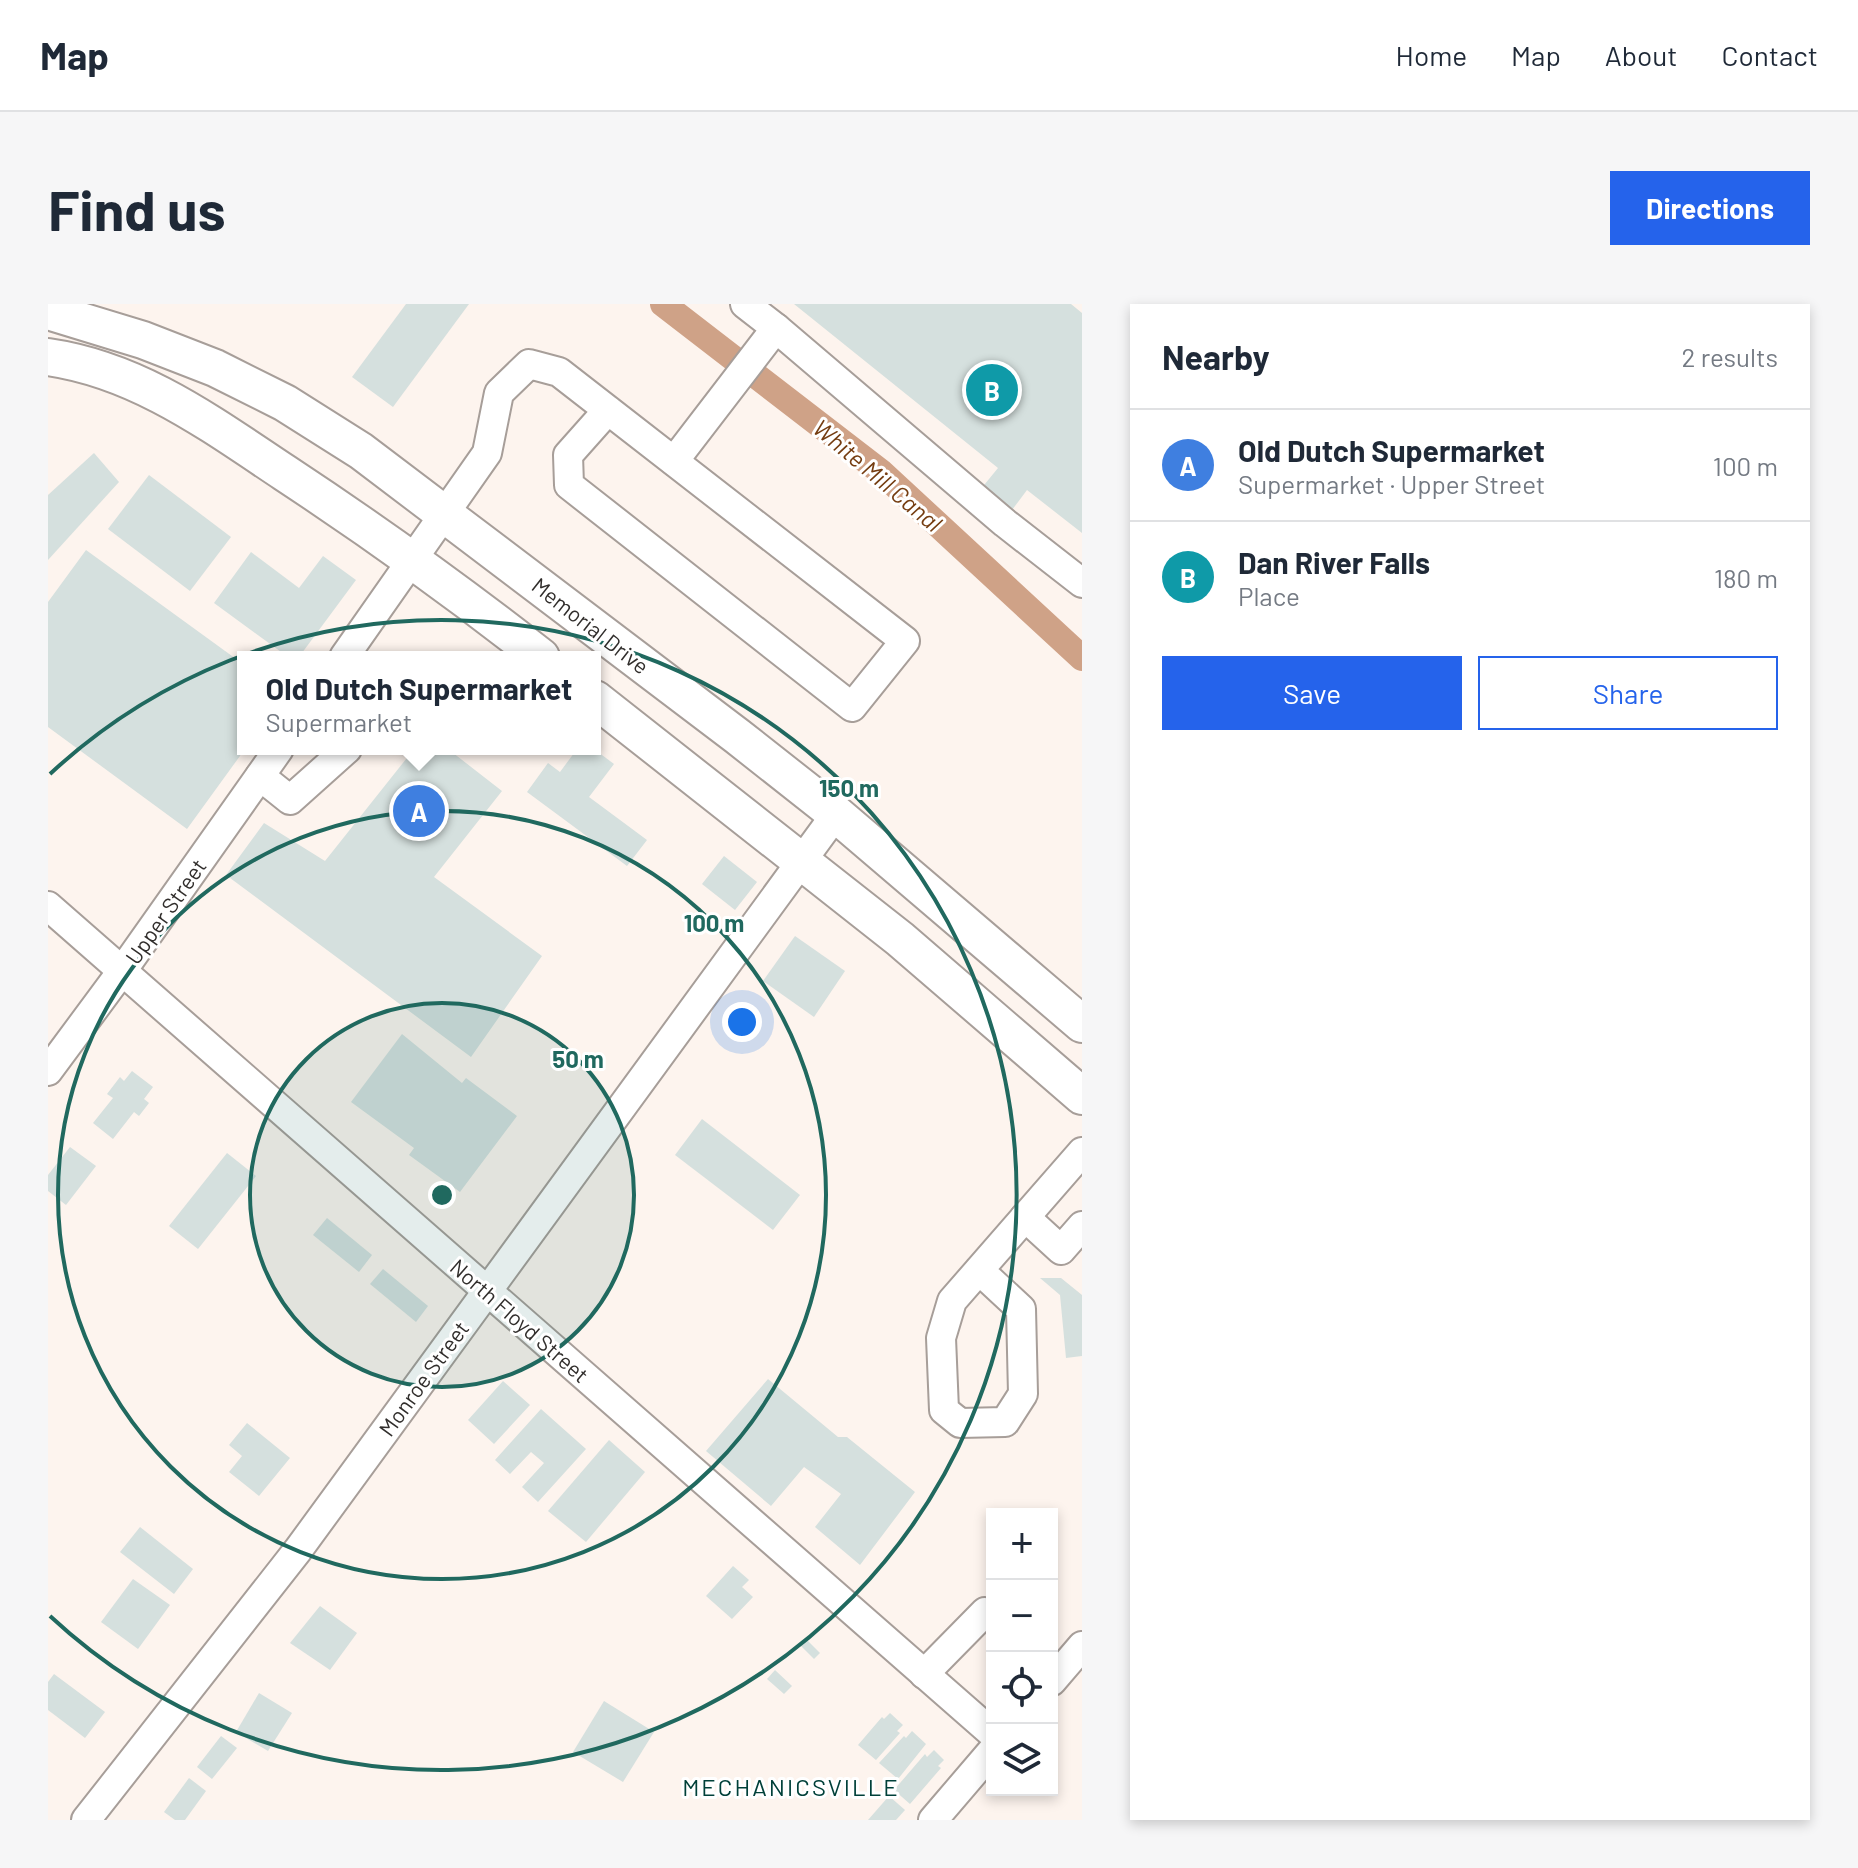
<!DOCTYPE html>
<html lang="en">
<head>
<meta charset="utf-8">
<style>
	:root { --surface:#fff; --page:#f6f6f7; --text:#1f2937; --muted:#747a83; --line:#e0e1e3; --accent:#2563eb }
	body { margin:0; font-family:Barlow,sans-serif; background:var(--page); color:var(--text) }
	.controls { position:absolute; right:24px; bottom:24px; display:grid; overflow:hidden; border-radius:0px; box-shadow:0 4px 12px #0003 }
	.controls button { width:72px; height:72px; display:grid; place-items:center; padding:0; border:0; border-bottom:2px solid var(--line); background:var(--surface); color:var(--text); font:40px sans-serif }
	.you { position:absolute; left:694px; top:718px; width:28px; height:28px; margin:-20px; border:6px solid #fff; border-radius:50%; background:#1a73e8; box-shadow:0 0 0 12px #1a73e833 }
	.badge { display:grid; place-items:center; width:52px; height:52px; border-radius:50%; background:var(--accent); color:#fff; font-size:26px; font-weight:700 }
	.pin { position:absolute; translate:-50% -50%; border:4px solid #fff; box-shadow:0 2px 8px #0006 }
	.popup { position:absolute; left:189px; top:347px; width:364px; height:104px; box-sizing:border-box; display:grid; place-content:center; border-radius:0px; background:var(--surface); filter:drop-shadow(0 2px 6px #0005); font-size:26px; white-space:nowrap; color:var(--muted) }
	.popup b { font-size:30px; color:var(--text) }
	.popup::after { content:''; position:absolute; left:50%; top:100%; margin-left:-16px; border:16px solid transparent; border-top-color:var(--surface) }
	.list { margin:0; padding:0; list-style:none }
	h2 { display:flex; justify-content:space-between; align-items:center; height:104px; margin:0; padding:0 32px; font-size:34px }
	h2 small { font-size:26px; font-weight:400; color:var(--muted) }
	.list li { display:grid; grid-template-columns:52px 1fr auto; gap:24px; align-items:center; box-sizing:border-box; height:112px; padding:0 32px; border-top:2px solid var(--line) }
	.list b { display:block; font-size:30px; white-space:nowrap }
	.list p { margin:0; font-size:26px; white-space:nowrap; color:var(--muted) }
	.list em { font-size:26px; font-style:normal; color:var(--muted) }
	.actions { display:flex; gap:16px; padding:24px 32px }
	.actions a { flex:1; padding:18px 0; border:2px solid var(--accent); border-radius:0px; text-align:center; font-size:28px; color:var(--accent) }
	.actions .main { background:var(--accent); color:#fff }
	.icon { flex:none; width:44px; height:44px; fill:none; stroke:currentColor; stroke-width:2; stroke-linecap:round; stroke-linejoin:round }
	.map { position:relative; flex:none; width:1034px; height:1516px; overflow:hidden; border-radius:0px }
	header { display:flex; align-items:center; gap:48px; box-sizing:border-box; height:112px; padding:0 40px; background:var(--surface); border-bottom:2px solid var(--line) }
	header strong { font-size:38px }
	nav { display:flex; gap:44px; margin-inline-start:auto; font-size:28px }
	.intro { display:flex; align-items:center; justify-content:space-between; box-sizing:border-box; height:192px; padding:0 48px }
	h1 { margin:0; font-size:56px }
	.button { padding:20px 36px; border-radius:0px; background:var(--accent); color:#fff; font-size:28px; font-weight:700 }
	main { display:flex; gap:48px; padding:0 48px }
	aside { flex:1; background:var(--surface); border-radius:0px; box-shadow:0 4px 12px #0003 }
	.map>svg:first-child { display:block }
</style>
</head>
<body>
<header>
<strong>Map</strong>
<nav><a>Home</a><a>Map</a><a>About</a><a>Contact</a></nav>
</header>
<div class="intro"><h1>Find us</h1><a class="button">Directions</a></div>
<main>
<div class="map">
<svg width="1034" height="1516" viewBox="0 0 1034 1516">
	<rect width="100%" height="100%" fill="#fdf4ee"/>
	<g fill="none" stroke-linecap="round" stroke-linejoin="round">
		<!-- canal -->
		<polyline stroke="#cfa287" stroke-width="26" points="615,0 833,168 1034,354"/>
	</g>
	<!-- building -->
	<g fill="#d5e0de">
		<polygon points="358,0 421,0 345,103 304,73"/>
		<polygon points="746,0 1023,0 1034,9 1034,229 979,186 961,210 932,186 950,164"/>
		<polygon points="46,149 71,178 0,256 0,191"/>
		<polygon points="101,171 183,233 142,287 60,225"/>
		<polygon points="38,246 195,360 195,445 197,445 139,525 0,423 0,298"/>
		<polygon points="203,248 251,284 275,252 308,276 251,353 240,353 166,299"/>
		<polygon points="366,445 400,445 454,487 386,573 494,652 423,753 178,571 216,519 277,557"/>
		<polygon points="529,445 546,445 566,460 541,493 599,536 579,562 479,488 500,459 512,468"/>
		<polygon points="676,552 709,578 687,606 654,580"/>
		<polygon points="747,632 797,667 766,713 715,677"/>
		<polygon points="354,730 414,779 418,774 469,812 412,888 361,851 366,844 303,798"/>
		<polygon points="84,767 105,783 96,795 101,799 91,812 86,808 65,835 45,819 65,794 59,790 72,773 76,777"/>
		<polygon points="654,815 752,891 725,926 627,851"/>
		<polygon points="22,843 48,862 18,901 0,887 0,871"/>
		<polygon points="179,849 208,872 150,945 121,922"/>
		<polygon points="279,914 324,951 311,968 265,931"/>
		<polygon points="335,965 380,1002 368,1018 322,980"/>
		<polygon points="992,974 1013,974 1034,991 1034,1052 1018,1054 1012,991"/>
		<polygon points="720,1075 790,1133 799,1133 867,1188 812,1261 767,1223 793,1190 756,1163 723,1202 658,1147"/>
		<polygon points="455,1077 482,1101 446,1140 420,1116"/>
		<polygon points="493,1105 538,1145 490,1198 474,1183 496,1159 483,1148 462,1170 447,1156"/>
		<polygon points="199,1119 242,1154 211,1192 181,1168 194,1152 181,1141"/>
		<polygon points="561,1136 597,1168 538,1238 500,1207"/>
		<polygon points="92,1223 145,1265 126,1290 72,1248"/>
		<polygon points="685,1262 701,1276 694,1283 705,1293 684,1315 658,1292"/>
		<polygon points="85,1275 122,1301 90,1345 53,1318"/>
		<polygon points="272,1302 309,1329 282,1366 242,1339"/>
		<polygon points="759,1336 772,1349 766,1355 753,1342"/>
		<polygon points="727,1366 744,1382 736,1390 719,1375"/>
		<polygon points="6,1370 57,1408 37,1434 0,1406 0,1378"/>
		<polygon points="211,1389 244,1409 220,1447 188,1428"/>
		<polygon points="556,1397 606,1428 575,1478 525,1448"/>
		<polygon points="842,1409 855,1421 849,1427 852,1429 828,1456 810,1441 834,1413 836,1415"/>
		<polygon points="864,1427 878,1440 850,1475 831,1459 856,1432 858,1434"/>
		<polygon points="173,1432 189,1444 164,1475 149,1463"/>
		<polygon points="886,1446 896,1456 890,1462 893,1464 862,1500 846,1486 877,1450 879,1453"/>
		<polygon points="141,1474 158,1487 137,1516 127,1516 116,1508"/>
		<polygon points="841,1492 857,1506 848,1516 820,1516"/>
	</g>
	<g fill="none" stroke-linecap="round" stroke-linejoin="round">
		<!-- minor casing -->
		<g stroke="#a79e99" stroke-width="32">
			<g id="minor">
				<polyline points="728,24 957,219 1034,279"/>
				<polyline points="626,157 728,24 697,0"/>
				<polyline points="296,353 439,149 451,89 481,60 511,68 857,337 804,403 521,181 520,151 560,106"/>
				<polyline points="212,472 242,496 299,445"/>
				<polyline points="0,602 944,1429"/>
				<polyline points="0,767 74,667 231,445"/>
				<polyline points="977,913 1013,946 1034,922"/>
				<polyline points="931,966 973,1005 975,1090 957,1118 912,1119 896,1106 893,1034 904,997 1034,848"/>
				<polyline points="876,1370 937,1308 944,1310"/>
				<polyline points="1004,1377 1034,1342"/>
				<polyline points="38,1516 250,1246 788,510"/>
				<polyline points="885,1516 944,1447"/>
			</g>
		</g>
		<!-- major casing -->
		<g stroke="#a79e99" stroke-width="40">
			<g id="major">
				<polyline points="0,7 95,36 167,64 237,99 313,147 689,432 788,510 1034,720"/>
				<path d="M0,53c91,13 163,67 237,116 88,58 173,119 256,184"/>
				<polyline points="547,395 852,635 1034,792"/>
			</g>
		</g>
		<!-- minor -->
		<use href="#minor" stroke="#fff" stroke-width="28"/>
		<!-- major -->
		<use href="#major" stroke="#fff" stroke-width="36"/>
	</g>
	<!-- distance rings -->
	<circle cx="394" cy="891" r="192" fill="#20695f" fill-opacity=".12"/>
	<g fill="none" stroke="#20695f" stroke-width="4">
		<circle cx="394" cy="891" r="192"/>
		<circle cx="394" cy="891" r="384"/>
		<path d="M2 470A575 575 0 1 1 2 1312"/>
	</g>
	<g text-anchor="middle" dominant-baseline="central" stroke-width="6" stroke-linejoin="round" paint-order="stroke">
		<!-- street labels -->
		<g font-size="22" fill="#312e2c" stroke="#fff">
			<text transform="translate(543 321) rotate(38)">Memorial Drive</text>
			<text transform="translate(117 607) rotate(-55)">Upper Street</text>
			<text transform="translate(472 1016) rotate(41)">North Floyd Street</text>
			<text transform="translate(375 1074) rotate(-54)">Monroe Street</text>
		</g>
		<!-- water labels -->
		<g font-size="24" font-style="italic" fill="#753d11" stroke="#fff">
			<text transform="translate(830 171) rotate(40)">White Mill Canal</text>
		</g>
		<!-- neighbourhood labels -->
		<g font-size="24" letter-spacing="2" fill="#004039" stroke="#fff">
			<text x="743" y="1482">MECHANICSVILLE</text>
		</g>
	</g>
	<circle cx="394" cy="891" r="12" fill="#20695f" stroke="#fff" stroke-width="4"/>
	<g font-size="24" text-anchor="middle" font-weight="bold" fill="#20695f" stroke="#fff" stroke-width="6" stroke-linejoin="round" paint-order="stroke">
		<text x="801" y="493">150 m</text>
		<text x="666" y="628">100 m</text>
		<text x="530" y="764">50 m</text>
	</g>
</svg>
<div class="controls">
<button>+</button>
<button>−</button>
<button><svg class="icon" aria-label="locate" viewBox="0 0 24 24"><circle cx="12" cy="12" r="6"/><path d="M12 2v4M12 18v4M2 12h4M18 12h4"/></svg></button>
<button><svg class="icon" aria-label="layers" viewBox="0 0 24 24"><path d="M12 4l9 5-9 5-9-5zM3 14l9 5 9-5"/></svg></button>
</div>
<div class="you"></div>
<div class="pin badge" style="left:371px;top:507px;background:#3f7fe0">A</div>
<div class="popup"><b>Old Dutch Supermarket</b>Supermarket</div>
<div class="pin badge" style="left:944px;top:86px;background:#0f9aa8">B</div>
</div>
<aside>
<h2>Nearby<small>2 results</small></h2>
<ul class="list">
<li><span class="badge" style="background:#3f7fe0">A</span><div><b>Old Dutch Supermarket</b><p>Supermarket · Upper Street</p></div><em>100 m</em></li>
<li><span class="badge" style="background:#0f9aa8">B</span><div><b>Dan River Falls</b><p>Place</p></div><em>180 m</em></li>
</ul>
<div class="actions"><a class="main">Save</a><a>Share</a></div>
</aside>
</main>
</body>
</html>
